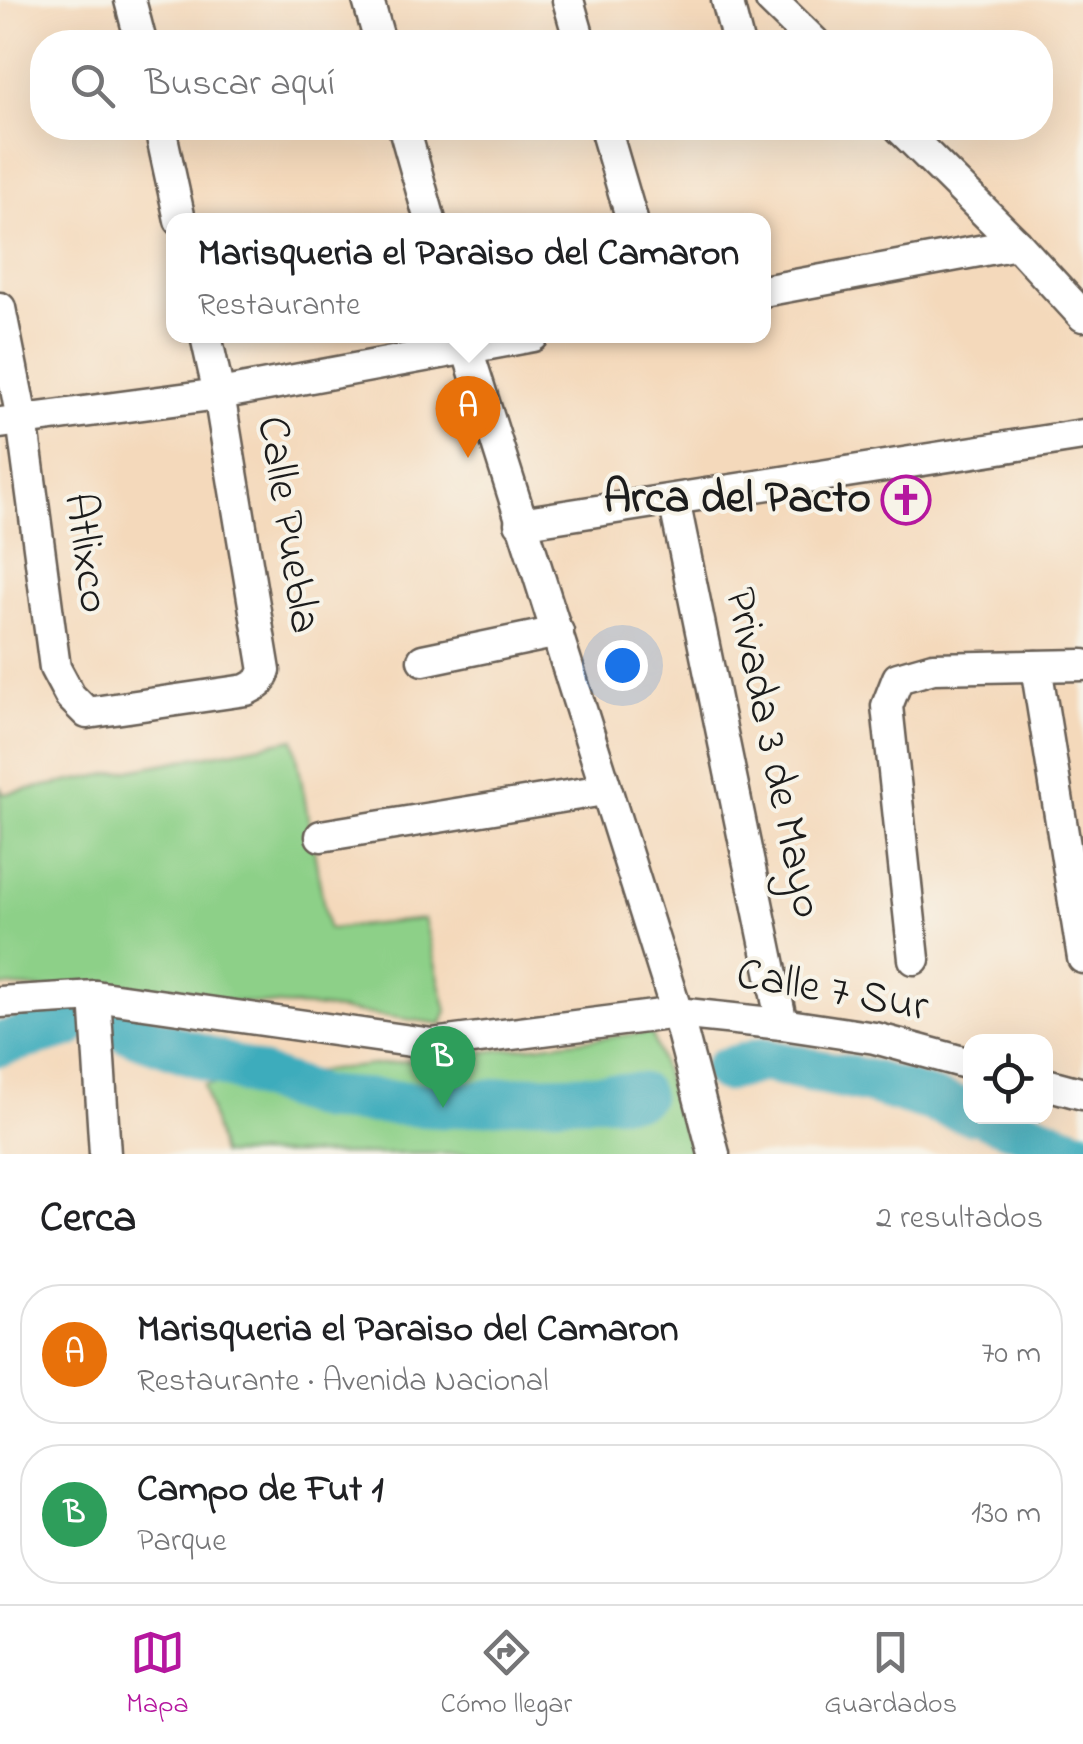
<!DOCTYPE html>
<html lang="es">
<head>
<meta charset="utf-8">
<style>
	:root { --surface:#fff; --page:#f6f6f6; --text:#202124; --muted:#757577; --line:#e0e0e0; --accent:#b5179e }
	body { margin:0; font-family:"Indie Flower",sans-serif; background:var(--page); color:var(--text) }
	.controls { position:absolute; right:30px; bottom:30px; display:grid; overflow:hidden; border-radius:20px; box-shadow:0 10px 40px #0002 }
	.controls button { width:90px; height:90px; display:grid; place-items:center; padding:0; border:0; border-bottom:2px solid var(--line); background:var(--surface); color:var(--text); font:50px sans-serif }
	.you { position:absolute; left:622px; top:665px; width:35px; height:35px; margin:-25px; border:8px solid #fff; border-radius:50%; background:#1a73e8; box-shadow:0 0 0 15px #1a73e833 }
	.badge { display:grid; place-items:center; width:65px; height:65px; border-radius:50%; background:var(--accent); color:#fff; font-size:32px; font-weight:700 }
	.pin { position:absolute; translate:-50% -82px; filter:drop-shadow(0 2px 5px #0008) }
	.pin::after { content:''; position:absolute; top:52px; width:35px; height:30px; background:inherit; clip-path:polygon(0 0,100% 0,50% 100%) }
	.popup { position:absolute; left:166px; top:213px; width:605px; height:130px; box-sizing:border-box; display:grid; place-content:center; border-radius:20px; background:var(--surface); filter:drop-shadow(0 2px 8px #0005); font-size:32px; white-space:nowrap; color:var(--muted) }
	.popup b { font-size:38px; color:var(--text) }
	.popup::after { content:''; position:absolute; left:50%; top:100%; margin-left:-20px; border:20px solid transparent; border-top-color:var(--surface) }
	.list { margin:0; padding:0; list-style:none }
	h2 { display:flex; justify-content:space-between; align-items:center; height:130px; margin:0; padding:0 40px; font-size:42px }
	h2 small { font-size:32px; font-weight:400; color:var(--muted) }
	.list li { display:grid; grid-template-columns:65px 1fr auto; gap:30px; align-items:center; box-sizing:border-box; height:140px; margin:0 20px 20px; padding:0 20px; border:2px solid var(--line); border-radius:40px }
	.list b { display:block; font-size:38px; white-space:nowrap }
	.list p { margin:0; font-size:32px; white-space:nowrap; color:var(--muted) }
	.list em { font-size:32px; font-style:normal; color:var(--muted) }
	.icon { flex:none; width:55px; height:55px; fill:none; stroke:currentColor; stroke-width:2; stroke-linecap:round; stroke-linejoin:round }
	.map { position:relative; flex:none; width:1083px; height:1154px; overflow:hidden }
	.search { position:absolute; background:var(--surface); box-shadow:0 10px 40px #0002; left:30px; right:30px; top:30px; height:110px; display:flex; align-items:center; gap:25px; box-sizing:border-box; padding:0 35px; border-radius:40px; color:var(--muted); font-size:38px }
	.sheet { height:450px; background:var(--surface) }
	nav { display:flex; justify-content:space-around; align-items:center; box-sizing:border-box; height:140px; border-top:2px solid var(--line); background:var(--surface); font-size:28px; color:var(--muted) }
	nav a { display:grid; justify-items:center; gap:5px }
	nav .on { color:var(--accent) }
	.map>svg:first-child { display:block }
</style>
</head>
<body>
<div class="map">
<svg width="1083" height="1154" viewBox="0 0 1083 1154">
	<rect width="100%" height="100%" fill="#f7f3e8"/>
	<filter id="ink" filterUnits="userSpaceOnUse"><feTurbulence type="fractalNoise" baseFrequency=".01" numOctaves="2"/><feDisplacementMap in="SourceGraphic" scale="20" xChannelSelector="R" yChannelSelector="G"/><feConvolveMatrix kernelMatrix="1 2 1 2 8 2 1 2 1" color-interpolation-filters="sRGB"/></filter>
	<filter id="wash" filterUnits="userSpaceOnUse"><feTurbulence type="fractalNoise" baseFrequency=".0048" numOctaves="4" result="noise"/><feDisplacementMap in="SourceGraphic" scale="40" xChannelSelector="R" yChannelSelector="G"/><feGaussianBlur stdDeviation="2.25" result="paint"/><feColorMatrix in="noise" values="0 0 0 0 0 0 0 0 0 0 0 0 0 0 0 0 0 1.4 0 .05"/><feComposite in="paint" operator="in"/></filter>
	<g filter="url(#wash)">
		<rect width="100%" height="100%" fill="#f4d9bb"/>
		<!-- green -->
		<g fill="#8dd088" stroke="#547652" stroke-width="2.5">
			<polygon points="294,739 328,929 424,919 447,1011 442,1024 324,1008 0,986 0,786 3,794"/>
			<polygon points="651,1032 692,1154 221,1154 204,1085"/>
		</g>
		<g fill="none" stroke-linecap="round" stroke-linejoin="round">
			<!-- river -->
			<g stroke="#3eacbc" stroke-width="45">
				<polyline points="125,1030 322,1098 446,1106 536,1097 640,1095"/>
				<polyline points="0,1044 67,1026"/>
				<polyline points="725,1070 762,1060 870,1082 970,1112"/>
				<polyline points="987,1116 1083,1153"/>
			</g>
		</g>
	</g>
	<g filter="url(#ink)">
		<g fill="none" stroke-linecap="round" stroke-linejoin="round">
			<!-- minor casing -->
			<g stroke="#685e54" stroke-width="35">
				<g id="minor">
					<polyline points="130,0 141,42"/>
					<polyline points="368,0 380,42"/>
					<polyline points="568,0 580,42"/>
					<polyline points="727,0 738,42"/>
					<polyline points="771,0 814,42"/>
					<polyline points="160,128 180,220"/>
					<polyline points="404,128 430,220"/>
					<polyline points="605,128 632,220"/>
					<polyline points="900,128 1017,244 1083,316"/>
					<polyline points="763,291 1017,244"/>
					<polyline points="0,308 22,419 55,668 70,696 87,713 246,690 259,683 265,671 219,394 206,336"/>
					<polyline points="463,336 677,1013 714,1154"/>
					<polyline points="0,423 219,394 533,336"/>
					<polyline points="674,500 782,1024"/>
					<polyline points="520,523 1083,435"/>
					<polyline points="423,660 558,632"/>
					<polyline points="1036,666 1083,958"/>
					<polyline points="321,836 604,790"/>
					<polyline points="914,959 887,706 898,678 933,668 1083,665"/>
					<polyline points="95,996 105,1154"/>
					<polyline points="0,1002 95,996 432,1044 677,1013 782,1024 875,1038 970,1064"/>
					<polyline points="1046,1084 1083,1094"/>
				</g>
			</g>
			<!-- minor -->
			<use href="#minor" stroke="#fff" stroke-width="30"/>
		</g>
	</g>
	<!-- icons -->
	<defs>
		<g id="church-ring" transform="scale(2.5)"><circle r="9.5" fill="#f7f3e8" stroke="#b5179e" stroke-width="1.5"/><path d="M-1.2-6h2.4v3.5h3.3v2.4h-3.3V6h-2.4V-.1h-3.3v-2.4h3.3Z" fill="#b5179e"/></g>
	</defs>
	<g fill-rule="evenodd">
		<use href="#church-ring" x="906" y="500"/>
	</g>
	<g text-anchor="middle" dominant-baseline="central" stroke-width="8" stroke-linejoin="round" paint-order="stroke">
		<!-- poi labels -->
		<g font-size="45" font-weight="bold" fill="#1c1c1c" stroke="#f7f3e8" text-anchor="end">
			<text x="871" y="500">Arca del Pacto</text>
		</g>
		<!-- street labels -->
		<g font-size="45" fill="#1c1c1c" stroke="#f7f3e8">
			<text transform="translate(287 525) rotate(81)">Calle Puebla</text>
			<text transform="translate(85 553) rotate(82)">Atlixco</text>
			<text transform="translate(772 753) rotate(78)">Privada 3 de Mayo</text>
			<text transform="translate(832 992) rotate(10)">Calle 7 Sur</text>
		</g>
	</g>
</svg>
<div class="controls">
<button><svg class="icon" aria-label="locate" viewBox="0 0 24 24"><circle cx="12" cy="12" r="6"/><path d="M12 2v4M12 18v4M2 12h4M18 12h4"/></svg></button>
</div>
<div class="you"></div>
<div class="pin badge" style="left:468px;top:458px;background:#e8710a">A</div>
<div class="popup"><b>Marisqueria el Paraiso del Camaron</b>Restaurante</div>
<div class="pin badge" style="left:443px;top:1108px;background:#2e9e5b">B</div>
<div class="search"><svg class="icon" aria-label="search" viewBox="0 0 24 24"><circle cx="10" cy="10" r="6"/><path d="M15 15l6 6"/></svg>Buscar aquí</div>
</div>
<section class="sheet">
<h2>Cerca<small>2 resultados</small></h2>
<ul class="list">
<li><span class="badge" style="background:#e8710a">A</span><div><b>Marisqueria el Paraiso del Camaron</b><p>Restaurante · Avenida Nacional</p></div><em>70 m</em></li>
<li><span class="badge" style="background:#2e9e5b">B</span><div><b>Campo de Fut 1</b><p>Parque</p></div><em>130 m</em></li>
</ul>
</section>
<nav>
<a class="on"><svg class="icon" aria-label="map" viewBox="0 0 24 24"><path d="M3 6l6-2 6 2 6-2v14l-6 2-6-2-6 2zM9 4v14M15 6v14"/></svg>Mapa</a>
<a><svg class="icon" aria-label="directions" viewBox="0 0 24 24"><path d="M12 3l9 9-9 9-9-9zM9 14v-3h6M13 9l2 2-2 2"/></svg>Cómo llegar</a>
<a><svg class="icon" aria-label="saved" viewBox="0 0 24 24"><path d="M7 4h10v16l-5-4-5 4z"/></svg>Guardados</a>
</nav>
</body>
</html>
